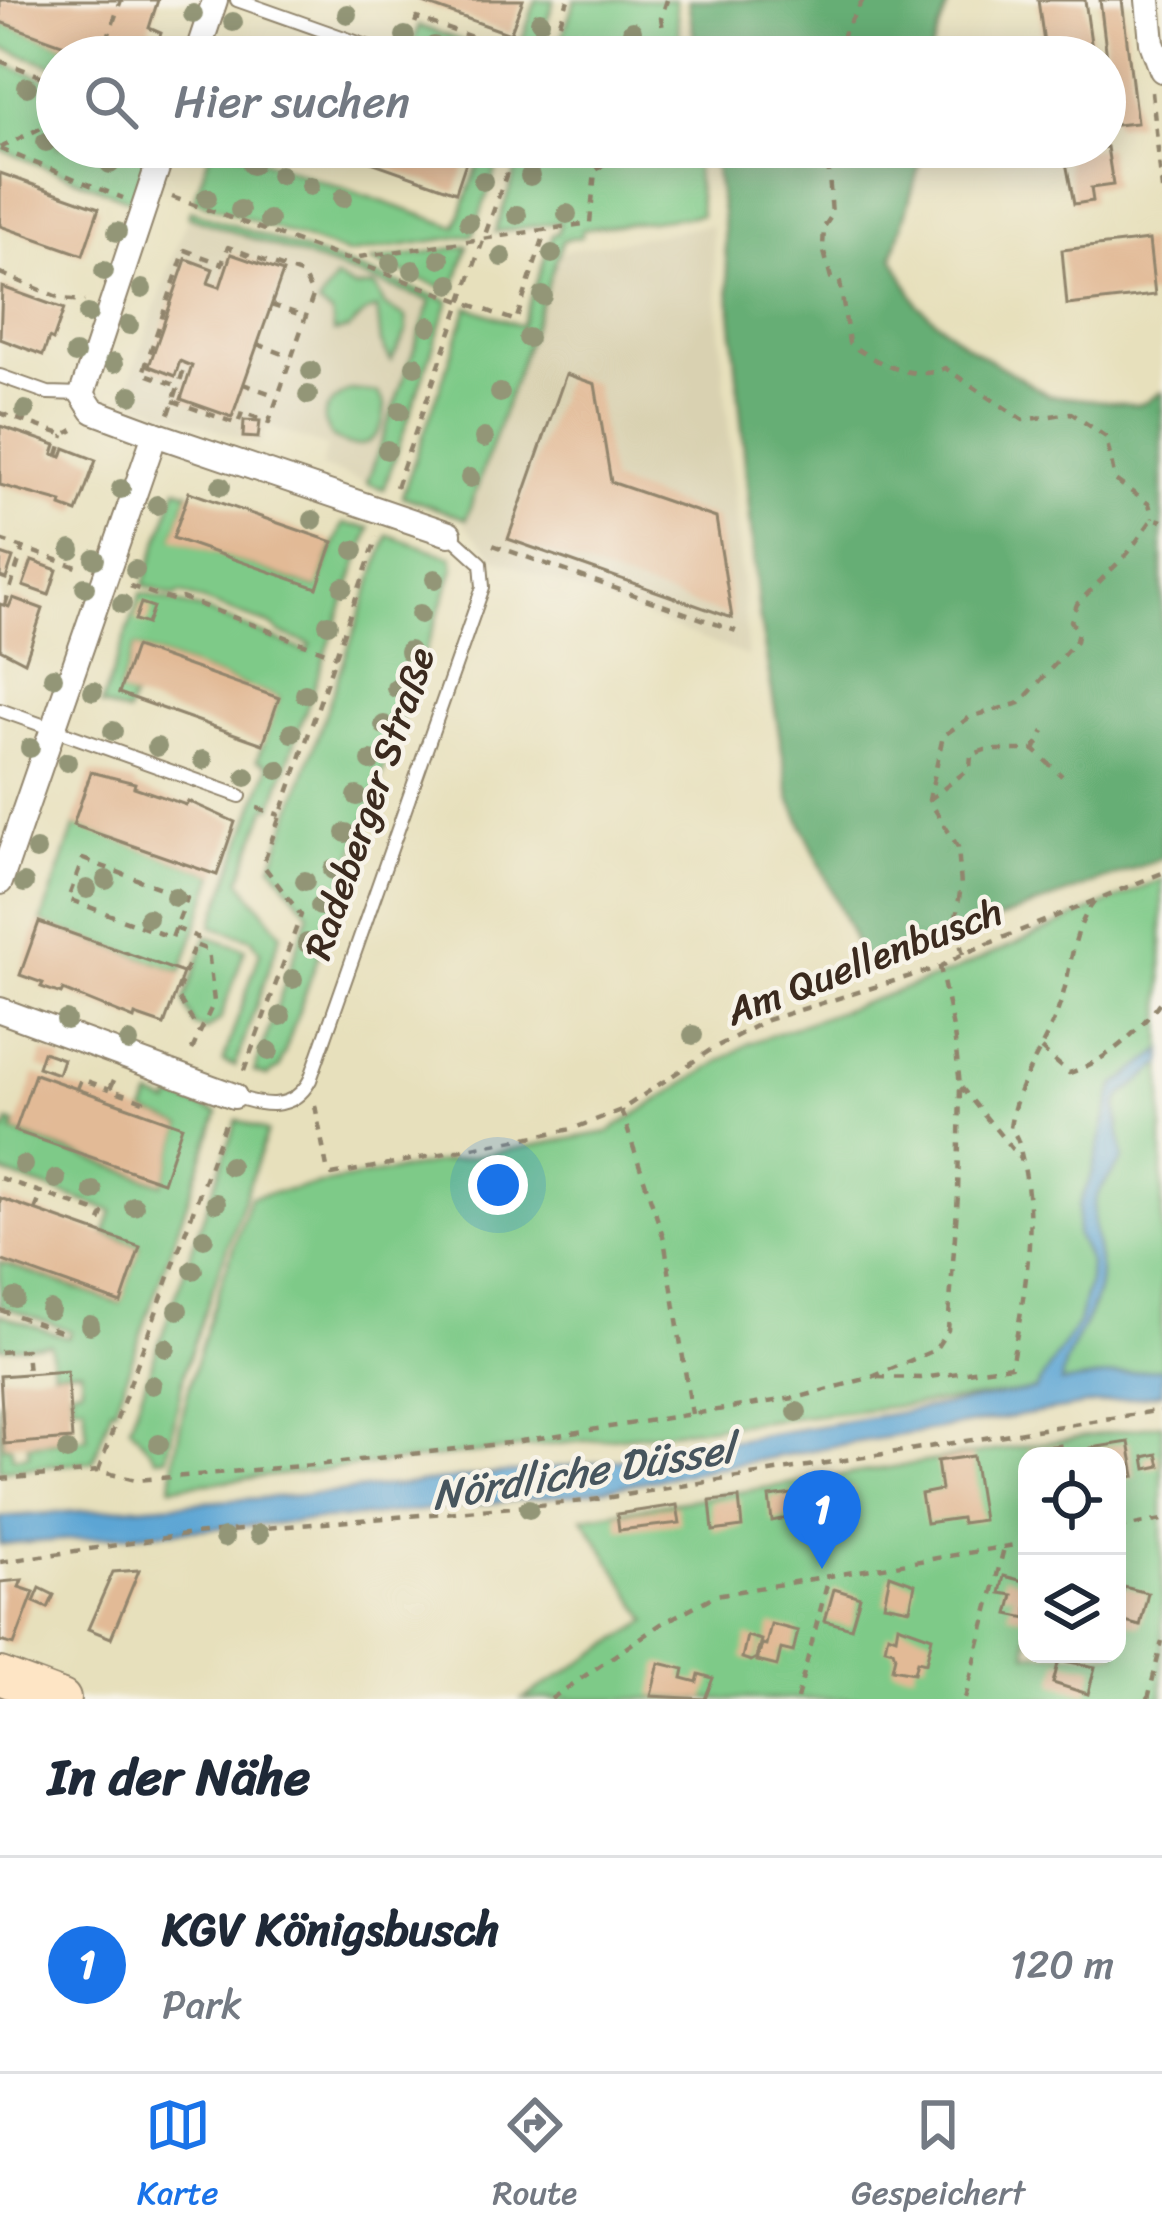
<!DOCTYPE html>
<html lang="de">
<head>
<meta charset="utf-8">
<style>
	:root { --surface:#fff; --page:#f6f6f7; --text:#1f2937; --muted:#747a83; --line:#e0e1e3; --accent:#1a73e8 }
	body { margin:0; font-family:Sriracha,sans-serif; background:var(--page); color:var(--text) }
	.controls { position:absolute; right:36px; bottom:36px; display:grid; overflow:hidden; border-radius:24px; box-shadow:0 6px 30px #0003 }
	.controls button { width:108px; height:108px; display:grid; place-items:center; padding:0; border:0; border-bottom:3px solid var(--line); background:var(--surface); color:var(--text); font:60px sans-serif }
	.you { position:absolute; left:498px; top:1185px; width:42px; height:42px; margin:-30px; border:9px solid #fff; border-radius:50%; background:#1a73e8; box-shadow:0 0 0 18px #1a73e833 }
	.badge { display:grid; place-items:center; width:78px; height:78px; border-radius:50%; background:var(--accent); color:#fff; font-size:39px; font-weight:700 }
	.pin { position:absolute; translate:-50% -99px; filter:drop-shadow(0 3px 6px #0008) }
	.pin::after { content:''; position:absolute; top:63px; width:42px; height:36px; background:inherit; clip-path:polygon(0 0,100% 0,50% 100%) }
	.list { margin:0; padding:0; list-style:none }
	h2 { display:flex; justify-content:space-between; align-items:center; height:156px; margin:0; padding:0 48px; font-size:51px }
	h2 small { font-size:39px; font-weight:400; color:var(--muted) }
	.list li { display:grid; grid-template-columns:78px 1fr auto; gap:36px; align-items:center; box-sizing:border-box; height:216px; padding:0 48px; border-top:3px solid var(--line) }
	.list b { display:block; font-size:45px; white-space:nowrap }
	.list p { margin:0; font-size:39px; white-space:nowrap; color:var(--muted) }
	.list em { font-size:39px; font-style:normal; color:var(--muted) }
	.icon { flex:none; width:66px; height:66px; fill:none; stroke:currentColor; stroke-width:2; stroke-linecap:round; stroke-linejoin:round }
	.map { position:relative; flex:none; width:1162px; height:1699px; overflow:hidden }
	.search { position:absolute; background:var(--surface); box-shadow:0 6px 30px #0003; left:36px; right:36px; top:36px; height:132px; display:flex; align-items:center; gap:30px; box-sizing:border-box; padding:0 42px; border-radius:66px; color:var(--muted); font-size:45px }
	.sheet { height:372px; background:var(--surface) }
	nav { display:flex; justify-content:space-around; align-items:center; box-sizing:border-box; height:168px; border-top:3px solid var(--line); background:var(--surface); font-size:33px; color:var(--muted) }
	nav a { display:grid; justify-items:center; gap:6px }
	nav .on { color:var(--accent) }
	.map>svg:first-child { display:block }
</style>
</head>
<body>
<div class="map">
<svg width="1162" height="1699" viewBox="0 0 1162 1699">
	<rect width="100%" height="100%" fill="#f7f3e8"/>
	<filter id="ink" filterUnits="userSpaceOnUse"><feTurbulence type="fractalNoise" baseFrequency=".00833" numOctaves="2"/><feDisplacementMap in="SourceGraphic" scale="24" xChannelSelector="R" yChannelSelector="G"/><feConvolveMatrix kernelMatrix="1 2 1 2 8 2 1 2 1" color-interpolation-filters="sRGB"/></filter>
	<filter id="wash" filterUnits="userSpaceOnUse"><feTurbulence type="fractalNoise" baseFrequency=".004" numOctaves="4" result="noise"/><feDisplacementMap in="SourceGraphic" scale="48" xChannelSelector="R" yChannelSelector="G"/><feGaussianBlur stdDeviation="2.7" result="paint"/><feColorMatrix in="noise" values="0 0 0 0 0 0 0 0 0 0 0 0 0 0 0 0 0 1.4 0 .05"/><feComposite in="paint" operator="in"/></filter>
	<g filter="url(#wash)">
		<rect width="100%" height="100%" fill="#e7e0bc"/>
		<!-- built -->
		<g fill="#d9d1b1">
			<polygon points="188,216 431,301 367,483 321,467 327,447 267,426 260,445 124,397"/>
			<polygon points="711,225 748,657 497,559 464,525 558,252"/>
		</g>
		<!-- green -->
		<g fill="#7eca88" stroke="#5c7a53" stroke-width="3" fill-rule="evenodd">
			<polygon points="536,0 554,0 535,57 516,57"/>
			<polygon points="575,0 675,0 682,57 555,57"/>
			<polygon points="0,22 90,54 91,57 57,57 57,67 0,47"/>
			<polygon points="419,26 468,43 463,57 408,57"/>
			<polygon points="0,62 57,83 57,147 165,147 144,206 0,149"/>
			<polygon points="212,147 224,147 456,227 485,147 504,147 473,235 347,254 194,200"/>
			<polygon points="524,147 693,147 701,215 583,229 581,237 563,240 466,519 402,496 468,307 521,326 553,234 558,233 560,222 495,232"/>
			<polygon points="190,210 449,301 384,489 367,483 431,301 188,216"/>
			<polygon points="468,246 453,291 369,261"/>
			<polygon points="336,278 354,288 375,286 385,306 406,317 407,331 391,361 381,343 377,308 367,311 349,329 334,332 332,314 318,305"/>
			<path d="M351,390l27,3 7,11c-2,84 -109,20 -34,-14z"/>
			<polygon points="177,488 189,492 174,537 316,588 343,524 370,528 272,807 267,806 240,880 281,934 235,1066 223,1062 260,952 252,939 212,926 269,765 257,760 279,698 135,647 119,692 133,698 127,714 101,705 141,593 203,610 307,652 311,645 280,633 273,626 181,593 174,596 143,585"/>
			<polygon points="388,535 452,557 454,569 279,1068 267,1076 254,1072 309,913 272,866"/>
			<polygon points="75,825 215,874 181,972 41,923"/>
			<path d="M1162,879v498l-991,110c9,-99 49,-195 79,-290l358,-65 141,-89 200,-70z"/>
			<polygon points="207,936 245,949 220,1020 206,1030 195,1026 184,1001"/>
			<polygon points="151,1097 170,1104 173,1097 218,1113 115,1408 112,1407 93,1462 0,1470 0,1400 4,1446 11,1446 13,1457 29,1455 28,1445 87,1438 84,1404 73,1405 71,1389 82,1387 81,1369 53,1371 50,1344 0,1348 0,1314 68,1338 71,1331 0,1305 0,1262 120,1304 140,1246 105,1233 112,1211 0,1172 0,1129 6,1131 9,1122 15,1124 13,1132 162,1184 182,1126 144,1112"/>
			<polygon points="237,1120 267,1132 185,1369 167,1457 156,1458 130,1426"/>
			<path d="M1162,1424v275h-639l125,-78 -65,-104zM1027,1456h90v198h-90z"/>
		</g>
		<!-- forest -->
		<g fill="#66ae74" stroke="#506c49" stroke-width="3">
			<polygon points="688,0 950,0 929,57 697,57"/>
			<polygon points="712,147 919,147 920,163 893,257 918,305 964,344 1048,395 1139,405 1162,392 1162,858 867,968 790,798 759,614 722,212"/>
		</g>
		<!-- water -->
		<path fill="#5ca5d4" stroke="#4c6879" stroke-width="3" d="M1162,1050v14l-41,33 -4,10 6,52c-8,13 -23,26 -27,40 -9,32 11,62 1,95 -9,32 -32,56 -36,89l101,-15v25l-329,53 -249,47 -216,23 -368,29v-28l331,-24 278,-32 426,-71 43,-67 11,-42 1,-18 -13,-28 2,-30 13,-31 19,-78 4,-10z"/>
		<g id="blocks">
			<!-- building -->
			<g fill="#e2ba96">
				<polygon points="0,0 158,0 149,28 161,33 153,57 98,57 0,22"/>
				<polygon points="415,0 523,0 510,34"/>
				<polygon points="1038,0 1085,0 1093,57 1046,57"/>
				<polygon points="1100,0 1122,0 1137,123 1115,125"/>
				<polygon points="1031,46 1032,57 990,57 990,52"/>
				<polygon points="342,147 471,147 456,192 340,151"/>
				<polygon points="1107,147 1113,185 1091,188 1093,201 1074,204 1064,152"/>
				<polygon points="0,173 99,208 83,255 0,226"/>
				<polygon points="1149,240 1155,295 1067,305 1062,250"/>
				<polygon points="231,254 283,272 232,417 181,399 192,366 180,361 175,376 149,366 186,259 213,269 208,283 220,287"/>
				<polygon points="2,287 64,309 53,340 49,338 43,355 0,339"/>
				<polygon points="566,374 595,384 611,482 716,518 732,618 508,539"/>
				<polygon points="244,420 260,421 258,438 243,437"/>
				<polygon points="0,426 56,445 53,454 62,457 65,448 96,460 77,512 61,506 62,502 0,485"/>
				<polygon points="189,492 333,542 317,588 173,538"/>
				<polygon points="1,554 13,558 6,579 0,577"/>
				<polygon points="32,561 57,570 49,595 23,586"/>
				<polygon points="13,598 43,609 25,662 0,649 0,604 9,607"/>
				<polygon points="141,603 153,607 147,624 135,620"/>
				<polygon points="135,647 279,698 263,744 119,693"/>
				<polygon points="91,772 135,783 134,787 186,805 188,801 235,822 217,875 73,825"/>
				<polygon points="39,922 183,973 164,1025 135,1015 134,1019 63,990 61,994 41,987 43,983 20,975"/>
				<polygon points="43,1052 63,1059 58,1074 38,1067"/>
				<polygon points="35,1074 182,1126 163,1182 15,1131"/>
				<polygon points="0,1198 140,1247 121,1303 0,1260"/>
				<polygon points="67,1371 72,1439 4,1444 0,1376"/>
				<polygon points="1129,1442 1135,1476 1117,1479 1117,1456 1092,1456 1091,1448"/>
				<polygon points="1060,1445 1061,1456 1029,1456 1029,1449"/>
				<polygon points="1157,1454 1160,1466 1146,1469 1144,1457"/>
				<polygon points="973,1456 983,1520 962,1523 961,1518 926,1523 921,1494 941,1490 937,1461"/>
				<polygon points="852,1488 853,1499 839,1501 838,1490"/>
				<polygon points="809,1492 811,1513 772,1521 769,1497"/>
				<polygon points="739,1498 742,1527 713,1531 710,1501"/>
				<polygon points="677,1505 680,1523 619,1530 617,1514"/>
				<polygon points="139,1570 111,1638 88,1629 113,1572"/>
				<polygon points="890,1575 915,1584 910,1609 884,1604"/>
				<polygon points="1004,1576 1027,1582 1027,1618 1008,1614 1013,1595 1000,1593"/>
				<polygon points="22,1580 19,1587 34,1592 14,1645 0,1641 0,1582"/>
				<polygon points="1124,1587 1148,1593 1140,1626 1117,1620"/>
				<polygon points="40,1588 54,1595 48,1608 34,1602"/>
				<polygon points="834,1589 860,1597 851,1628 825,1621"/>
				<polygon points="771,1624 798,1631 793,1652 781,1649 777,1666 757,1661 762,1644 766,1645"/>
				<polygon points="898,1625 932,1637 926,1663 917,1661 914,1673 892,1669 895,1656 893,1650 885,1648 888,1634 896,1637"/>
				<polygon points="747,1636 761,1640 756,1658 751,1661 742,1658"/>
				<polygon points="1059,1660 1095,1667 1088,1694 1053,1683"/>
				<polygon points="659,1663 684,1669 682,1678 697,1682 699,1674 713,1678 705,1699 651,1696"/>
			</g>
		</g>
	</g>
	<g filter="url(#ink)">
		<use href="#blocks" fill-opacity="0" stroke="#91856d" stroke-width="3"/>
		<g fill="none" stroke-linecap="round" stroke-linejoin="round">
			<!-- lane casing -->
			<g stroke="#91856d" stroke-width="16">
				<g id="lane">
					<polyline points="237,0 395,56"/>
					<polyline points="0,376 48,393 82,394"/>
					<polyline points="0,710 240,796"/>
					<path d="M234,1096c28,10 59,16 76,-16l173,-493 -2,-24 -32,-29"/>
				</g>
			</g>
			<!-- street casing -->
			<g stroke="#91856d" stroke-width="28">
				<g id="street">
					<polyline points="1148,0 1152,43 1162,70"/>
					<polyline points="196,57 215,0"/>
					<polyline points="155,434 449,534"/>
					<polyline points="0,882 155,434 93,411 82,394 164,147"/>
					<polyline points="0,1010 234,1096"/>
				</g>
			</g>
			<!-- secondary casing -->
			<g stroke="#91856d" stroke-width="40">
				<polyline id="secondary" points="0,1676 62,1699"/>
			</g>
			<!-- path -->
			<g stroke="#91856d" stroke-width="4.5" stroke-dasharray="9 9" stroke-linecap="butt">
				<polyline points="667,0 661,18 668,57"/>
				<polyline points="409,40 417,18 509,50 506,57"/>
				<polyline points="101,57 121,0"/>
				<polyline points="466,57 473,37"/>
				<polyline points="548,57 568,0"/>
				<polyline points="837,57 844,32 863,0"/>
				<polyline points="0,61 57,82"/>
				<polyline points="1152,92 1162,190"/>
				<path d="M827,147l5,68 -8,12 -1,21 8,30 9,4 9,61c24,19 67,40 96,25l78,52 48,-7 35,24 9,43 34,24 4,14"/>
				<polyline points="0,148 57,120"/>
				<polyline points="0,149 123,198"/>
				<polyline points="172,197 346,259 590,223 595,171 625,147"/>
				<polyline points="351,261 516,321 546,230"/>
				<polyline points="0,273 62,299 85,301"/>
				<polyline points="271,305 305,316"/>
				<polyline points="257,344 291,357"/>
				<polyline points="243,384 277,396"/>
				<polyline points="173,401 238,424 242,412 269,422 313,296 303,275 228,247 222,264 185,250 143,373 178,386"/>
				<polyline points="0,413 64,435 73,430"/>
				<polyline points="169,414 186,363"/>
				<polyline points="58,455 64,435"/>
				<polyline points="396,487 516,147"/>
				<polyline points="0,540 80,568"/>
				<polyline points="493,545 736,631"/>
				<polyline points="130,586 175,601 182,598 336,656"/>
				<polyline points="5,605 23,548"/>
				<polyline points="1034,750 1044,731"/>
				<polyline points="929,800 970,768 971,755 985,750 1034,750 1062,776"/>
				<polyline points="257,808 280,815"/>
				<polygon points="83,859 187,898 172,938 68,899"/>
				<polyline points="175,928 197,937 177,995 199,1032"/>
				<polyline points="963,954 955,925 961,886 958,847 929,800 943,736 970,717 1020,703 1076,641 1078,631 1071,621 1077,604 1128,553 1153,518 1162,521"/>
				<path d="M1041,1049l28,24c38,-12 71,-42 93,-74"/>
				<polyline points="192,1050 214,1002 208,950 195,945"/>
				<polyline points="244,1071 301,915 263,865 377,537"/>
				<polyline points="114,1080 110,1089 143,1101 139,1111"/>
				<polyline points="961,1087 1022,1161"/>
				<polyline points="77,1089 81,1079 110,1089"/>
				<polyline points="315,1105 327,1168 332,1175 572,1129 621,1110 712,1049 767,1020 940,967 963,954 1162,873"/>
				<polyline points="621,1110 664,1239 692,1414"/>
				<polyline points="0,1178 103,1214 96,1231"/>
				<polyline points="35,1210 42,1193"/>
				<polyline points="0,1310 68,1334"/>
				<polyline points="0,1352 26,1350 28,1374"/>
				<path d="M877,1377l44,1 90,-12c13,-70 27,-135 12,-204 -4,-15 -3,-23 -13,-34 6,-46 34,-78 49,-121 13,-35 11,-75 36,-106"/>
				<polyline points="98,1471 226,1121"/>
				<polyline points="0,1479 98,1471 136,1480 325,1464 508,1443 800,1397 872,1377 935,1350 948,1330 958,1195 960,1085 954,1033 940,967"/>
				<polyline points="1117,1528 1162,1520"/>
				<polyline points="0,1562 192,1534 586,1501 1162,1410"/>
				<polyline points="551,1699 661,1624 716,1595 1027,1543"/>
				<polyline points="797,1699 829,1577"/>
				<polyline points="965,1699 1004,1548"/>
				<polyline points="1148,1699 1162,1641"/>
			</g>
			<!-- lane -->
			<use href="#lane" stroke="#fff" stroke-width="12"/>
			<!-- street -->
			<use href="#street" stroke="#fff" stroke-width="24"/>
			<!-- secondary -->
			<use href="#secondary" stroke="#fee5c5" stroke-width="36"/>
		</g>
		<!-- trees -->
		<g fill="#939677">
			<circle cx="193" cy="14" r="10"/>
			<circle cx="347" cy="14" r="10"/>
			<circle cx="540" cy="21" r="10"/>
			<circle cx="233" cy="22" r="10"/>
			<circle cx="632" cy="31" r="10"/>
			<circle cx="405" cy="36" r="10"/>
			<circle cx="434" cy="46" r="10"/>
			<circle cx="27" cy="87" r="10"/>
			<circle cx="46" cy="142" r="10"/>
			<circle cx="110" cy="164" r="10"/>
			<circle cx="252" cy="165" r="10"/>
			<circle cx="280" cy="175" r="10"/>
			<circle cx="530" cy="176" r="10"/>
			<circle cx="483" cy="181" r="10"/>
			<circle cx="310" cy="186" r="10"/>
			<circle cx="207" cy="198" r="10"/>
			<circle cx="343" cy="198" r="10"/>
			<circle cx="240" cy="210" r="10"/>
			<circle cx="567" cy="214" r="10"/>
			<circle cx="517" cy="215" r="10"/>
			<circle cx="269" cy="220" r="10"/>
			<circle cx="469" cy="222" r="10"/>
			<circle cx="117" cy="232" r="10"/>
			<circle cx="552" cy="254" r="10"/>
			<circle cx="502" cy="257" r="10"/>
			<circle cx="440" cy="259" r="10"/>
			<circle cx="391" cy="263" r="10"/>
			<circle cx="413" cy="270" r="10"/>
			<circle cx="104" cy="271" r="10"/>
			<circle cx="450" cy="284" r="10"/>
			<circle cx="142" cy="289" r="10"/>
			<circle cx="543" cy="296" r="10"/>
			<circle cx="88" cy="314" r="10"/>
			<circle cx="129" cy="325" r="10"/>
			<circle cx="429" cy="326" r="10"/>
			<circle cx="528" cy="338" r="10"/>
			<circle cx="75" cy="354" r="10"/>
			<circle cx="114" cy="363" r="10"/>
			<circle cx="415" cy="366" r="10"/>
			<circle cx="311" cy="371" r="10"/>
			<circle cx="500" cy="393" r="10"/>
			<circle cx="131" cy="395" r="10"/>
			<circle cx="308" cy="395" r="10"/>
			<circle cx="25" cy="410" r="10"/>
			<circle cx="400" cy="411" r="10"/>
			<circle cx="484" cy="438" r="10"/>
			<circle cx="387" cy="450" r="10"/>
			<circle cx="470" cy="478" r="10"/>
			<circle cx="221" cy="486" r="10"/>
			<circle cx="121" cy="489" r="10"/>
			<circle cx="157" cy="505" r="10"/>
			<circle cx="313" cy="520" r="10"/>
			<circle cx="71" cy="550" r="10"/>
			<circle cx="354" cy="550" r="10"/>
			<circle cx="95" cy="559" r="10"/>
			<circle cx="135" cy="570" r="10"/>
			<circle cx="435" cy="579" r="10"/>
			<circle cx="85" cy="587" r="10"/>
			<circle cx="343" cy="587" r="10"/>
			<circle cx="122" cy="604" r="10"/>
			<circle cx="420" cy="614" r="10"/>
			<circle cx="328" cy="624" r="10"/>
			<circle cx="409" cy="651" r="10"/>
			<circle cx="53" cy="677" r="10"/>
			<circle cx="396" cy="688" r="10"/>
			<circle cx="93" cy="691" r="10"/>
			<circle cx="305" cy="694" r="10"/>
			<circle cx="384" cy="725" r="10"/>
			<circle cx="113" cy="731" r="10"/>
			<circle cx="292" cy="733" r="10"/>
			<circle cx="157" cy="747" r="10"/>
			<circle cx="30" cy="748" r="10"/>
			<circle cx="203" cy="760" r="10"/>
			<circle cx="371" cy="761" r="10"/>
			<circle cx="67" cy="762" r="10"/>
			<circle cx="278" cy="770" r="10"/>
			<circle cx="246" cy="777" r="10"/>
			<circle cx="357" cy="796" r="10"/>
			<circle cx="346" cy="833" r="10"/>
			<circle cx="36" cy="850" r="10"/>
			<circle cx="333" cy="870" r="10"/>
			<circle cx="106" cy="880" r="10"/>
			<circle cx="305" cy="881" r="10"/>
			<circle cx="24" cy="883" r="10"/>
			<circle cx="87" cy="889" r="10"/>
			<circle cx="175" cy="897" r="10"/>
			<circle cx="320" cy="906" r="10"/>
			<circle cx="148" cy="918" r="10"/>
			<circle cx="307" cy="943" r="10"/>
			<circle cx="293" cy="979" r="10"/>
			<circle cx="281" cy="1016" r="10"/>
			<circle cx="66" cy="1020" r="10"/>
			<circle cx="693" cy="1035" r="10"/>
			<circle cx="129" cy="1042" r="10"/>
			<circle cx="269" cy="1051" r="10"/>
			<circle cx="23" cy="1165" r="10"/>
			<circle cx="230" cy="1166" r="10"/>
			<circle cx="56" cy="1179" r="10"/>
			<circle cx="93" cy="1191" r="10"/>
			<circle cx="216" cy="1203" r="10"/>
			<circle cx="134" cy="1206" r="10"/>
			<circle cx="204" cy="1238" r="10"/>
			<circle cx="193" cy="1270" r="10"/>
			<circle cx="15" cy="1298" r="10"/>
			<circle cx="50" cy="1310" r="10"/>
			<circle cx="178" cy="1310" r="10"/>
			<circle cx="90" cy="1325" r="10"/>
			<circle cx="166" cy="1348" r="10"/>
			<circle cx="152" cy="1385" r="10"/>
			<circle cx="797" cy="1412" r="10"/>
			<circle cx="159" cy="1444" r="10"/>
			<circle cx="67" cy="1451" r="10"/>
			<circle cx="529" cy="1509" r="10"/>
			<circle cx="259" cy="1534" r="10"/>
			<circle cx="224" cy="1538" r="10"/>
		</g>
	</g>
	<g text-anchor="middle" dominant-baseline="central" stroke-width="9" stroke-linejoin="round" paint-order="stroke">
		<!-- street labels -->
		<g font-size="39" fill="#3b2a1e" stroke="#f7f3e8">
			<text transform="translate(369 803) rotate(-71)">Radeberger Straße</text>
			<text transform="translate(864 961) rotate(-21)">Am Quellenbusch</text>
		</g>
		<!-- water labels -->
		<g font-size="42" font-style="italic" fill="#47555e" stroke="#f7f3e8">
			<text transform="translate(583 1472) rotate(-9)">Nördliche Düssel</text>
		</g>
	</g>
</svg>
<div class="controls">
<button><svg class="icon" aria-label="locate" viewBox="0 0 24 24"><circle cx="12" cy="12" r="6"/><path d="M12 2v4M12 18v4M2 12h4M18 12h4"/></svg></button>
<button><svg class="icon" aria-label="layers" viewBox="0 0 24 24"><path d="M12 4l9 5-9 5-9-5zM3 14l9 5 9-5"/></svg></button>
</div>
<div class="you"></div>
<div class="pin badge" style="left:822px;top:1569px">1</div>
<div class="search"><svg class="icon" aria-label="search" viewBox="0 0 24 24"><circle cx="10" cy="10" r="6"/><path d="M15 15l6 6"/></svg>Hier suchen</div>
</div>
<section class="sheet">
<h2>In der Nähe<small></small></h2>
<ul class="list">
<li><span class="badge">1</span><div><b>KGV Königsbusch</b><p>Park</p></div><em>120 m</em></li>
</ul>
</section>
<nav>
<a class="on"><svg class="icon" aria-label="map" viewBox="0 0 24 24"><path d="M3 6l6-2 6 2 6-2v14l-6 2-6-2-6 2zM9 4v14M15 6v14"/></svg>Karte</a>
<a><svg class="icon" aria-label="directions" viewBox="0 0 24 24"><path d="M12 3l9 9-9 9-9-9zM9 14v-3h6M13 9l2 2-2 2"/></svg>Route</a>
<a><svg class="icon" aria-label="saved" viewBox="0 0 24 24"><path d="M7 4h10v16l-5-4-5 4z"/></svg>Gespeichert</a>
</nav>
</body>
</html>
